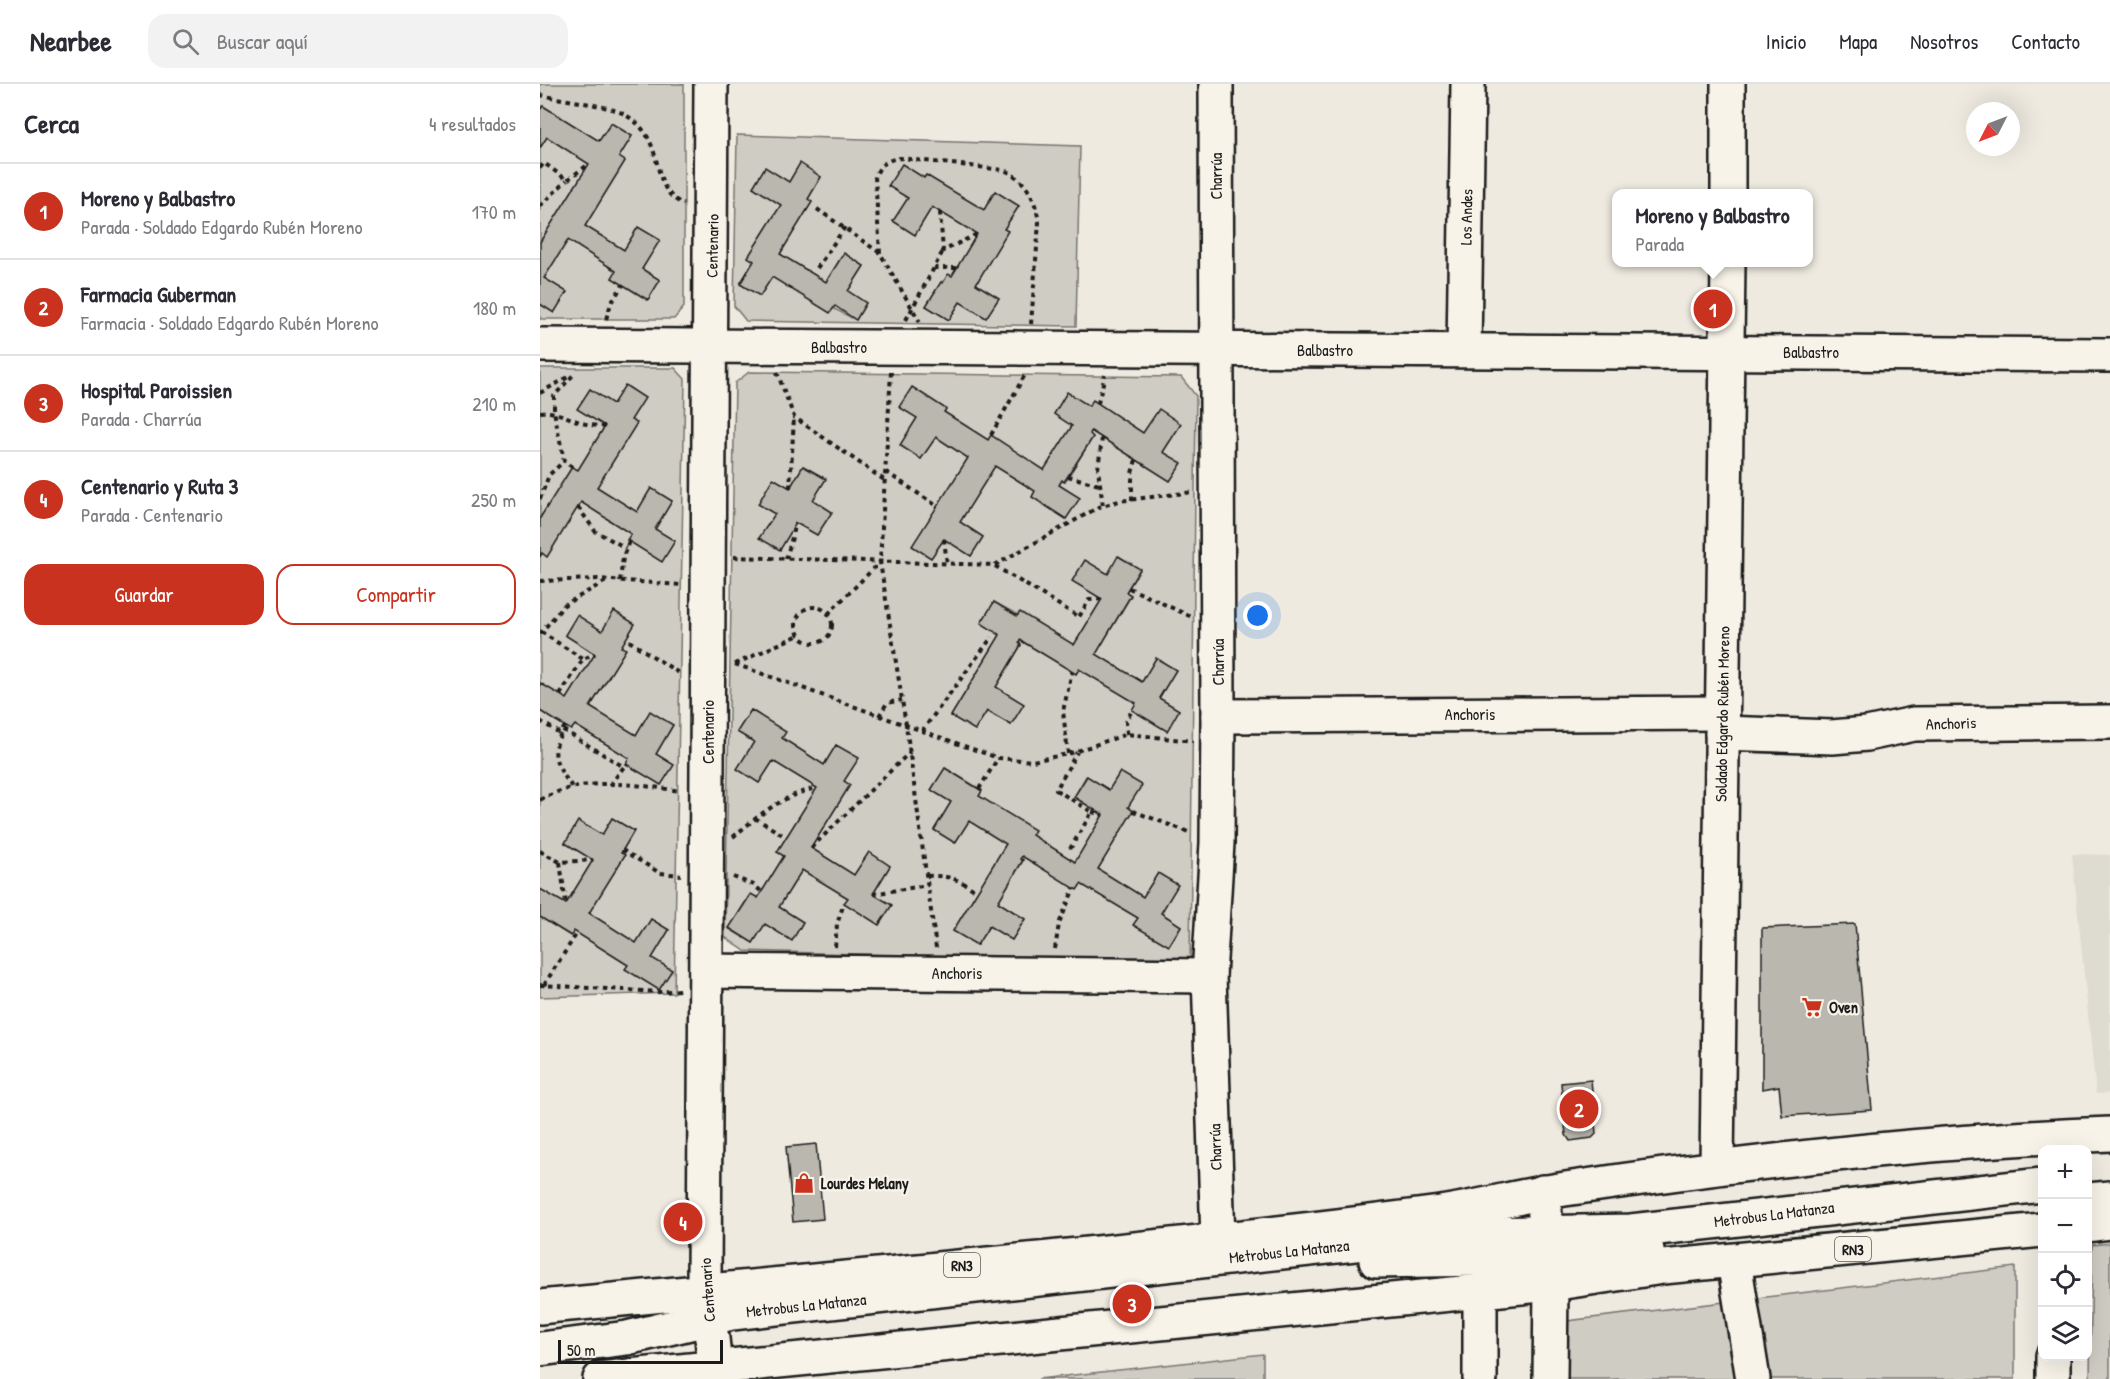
<!DOCTYPE html>
<html lang="es">
<head>
<meta charset="utf-8">
<style>
	:root { --surface:#fff; --page:#f2f2f3; --text:#2b2b33; --muted:#7c7c81; --line:#e1e1e2; --accent:#c8321e }
	body { margin:0; font-family:"Patrick Hand",sans-serif; background:var(--page); color:var(--text) }
	.controls { position:absolute; right:18px; bottom:18px; display:grid; overflow:hidden; border-radius:12px; box-shadow:0 6px 24px #0002 }
	.controls button { width:54px; height:54px; display:grid; place-items:center; padding:0; border:0; border-bottom:2px solid var(--line); background:var(--surface); color:var(--text); font:30px sans-serif }
	.compass { position:absolute; left:1426px; top:18px; width:54px; height:54px; border-radius:50%; background:var(--surface); box-shadow:0 6px 24px #0002; rotate:228deg }
	.scale { position:absolute; left:18px; bottom:15px; width:165px; box-sizing:border-box; padding-left:6px; border:3px solid #1c1c1c; border-top:0; font-size:16px; line-height:21px; white-space:nowrap; color:#1c1c1c; -webkit-text-stroke:4px #f7f3e8; paint-order:stroke }
	.you { position:absolute; left:718px; top:532px; width:21px; height:21px; margin:-15px; border:4px solid #fff; border-radius:50%; background:#1a73e8; box-shadow:0 0 0 9px #1a73e833 }
	.badge { display:grid; place-items:center; width:39px; height:39px; border-radius:50%; background:var(--accent); color:#fff; font-size:20px; font-weight:700 }
	.pin { position:absolute; translate:-50% -50%; border:3px solid #fff; box-shadow:0 2px 6px #0006 }
	.popup { position:absolute; left:1072px; top:105px; width:201px; height:78px; box-sizing:border-box; display:grid; place-content:center; border-radius:12px; background:var(--surface); filter:drop-shadow(0 2px 4px #0005); font-size:20px; white-space:nowrap; color:var(--muted) }
	.popup b { font-size:22px; color:var(--text) }
	.popup::after { content:''; position:absolute; left:50%; top:100%; margin-left:-12px; border:12px solid transparent; border-top-color:var(--surface) }
	.list { margin:0; padding:0; list-style:none }
	h2 { display:flex; justify-content:space-between; align-items:center; height:78px; margin:0; padding:0 24px; font-size:26px }
	h2 small { font-size:20px; font-weight:400; color:var(--muted) }
	.list li { display:grid; grid-template-columns:39px 1fr auto; gap:18px; align-items:center; box-sizing:border-box; height:96px; padding:0 24px; border-top:2px solid var(--line) }
	.list b { display:block; font-size:22px; white-space:nowrap }
	.list p { margin:0; font-size:20px; white-space:nowrap; color:var(--muted) }
	.list em { font-size:20px; font-style:normal; color:var(--muted) }
	.actions { display:flex; gap:12px; padding:18px 24px }
	.actions a { flex:1; padding:14px 0; border:2px solid var(--accent); border-radius:18px; text-align:center; font-size:21px; color:var(--accent) }
	.actions .main { background:var(--accent); color:#fff }
	.icon { flex:none; width:33px; height:33px; fill:none; stroke:currentColor; stroke-width:2; stroke-linecap:round; stroke-linejoin:round }
	.map { position:relative; flex:none; width:1570px; height:1295px; overflow:hidden }
	header { display:flex; align-items:center; gap:36px; box-sizing:border-box; height:84px; padding:0 30px; background:var(--surface); border-bottom:2px solid var(--line) }
	header strong { font-size:28px }
	nav { display:flex; gap:33px; margin-inline-start:auto; font-size:21px }
	.search { width:420px; height:54px; background:var(--page); display:flex; align-items:center; gap:15px; box-sizing:border-box; padding:0 21px; border-radius:18px; color:var(--muted); font-size:22px }
	main { display:flex }
	aside { flex:1; background:var(--surface) }
	.map>svg:first-child { display:block }
</style>
</head>
<body>
<header>
<strong>Nearbee</strong>
<div class="search"><svg class="icon" aria-label="search" viewBox="0 0 24 24"><circle cx="10" cy="10" r="6"/><path d="M15 15l6 6"/></svg>Buscar aquí</div>
<nav><a>Inicio</a><a>Mapa</a><a>Nosotros</a><a>Contacto</a></nav>
</header>
<main>
<aside>
<h2>Cerca<small>4 resultados</small></h2>
<ul class="list">
<li><span class="badge">1</span><div><b>Moreno y Balbastro</b><p>Parada · Soldado Edgardo Rubén Moreno</p></div><em>170 m</em></li>
<li><span class="badge">2</span><div><b>Farmacia Guberman</b><p>Farmacia · Soldado Edgardo Rubén Moreno</p></div><em>180 m</em></li>
<li><span class="badge">3</span><div><b>Hospital Paroissien</b><p>Parada · Charrúa</p></div><em>210 m</em></li>
<li><span class="badge">4</span><div><b>Centenario y Ruta 3</b><p>Parada · Centenario</p></div><em>250 m</em></li>
</ul>
<div class="actions"><a class="main">Guardar</a><a>Compartir</a></div>
</aside>
<div class="map">
<svg width="1570" height="1295" viewBox="0 0 1570 1295">
	<rect width="100%" height="100%" fill="#eeeae0"/>
	<filter id="ink" filterUnits="userSpaceOnUse"><feTurbulence type="fractalNoise" baseFrequency=".0167" numOctaves="2"/><feDisplacementMap in="SourceGraphic" scale="12" xChannelSelector="R" yChannelSelector="G"/><feConvolveMatrix kernelMatrix="1 2 1 2 8 2 1 2 1" color-interpolation-filters="sRGB"/></filter>
	<g filter="url(#ink)">
		<!-- built -->
		<polygon fill="#dedbd1" points="1532,770 1570,771 1570,1009 1556,1010"/>
		<!-- green -->
		<g fill="#cfccc3" stroke="#767470" stroke-width="1.5" fill-rule="evenodd">
			<polygon points="0,0 144,0 144,223 134,235 0,235 0,220 14,229 26,208 4,194 28,156 76,187 72,194 107,216 120,196 102,185 119,156 98,143 84,166 45,142 85,77 79,73 92,52 71,39 59,57 3,22 0,26"/>
			<path d="M197,51l343,11 -4,180 -330,-5 -12,-15zM260,80l21,13 -13,22 4,3 -32,52 46,28 17,-28 21,12 -16,25 18,12 -10,17 -84,-43 -12,19 -20,-12 14,-23 -6,-4 33,-52 -28,-18 12,-19 24,14zM362,81l22,13 2,-3 58,35 11,-19 24,15 -15,23 3,2 -31,53 23,14 -13,20 -26,-16 -11,18 -23,-14 15,-24 11,-6 25,-42 -45,-27 -17,28 -22,-14 15,-23 -19,-12z"/>
			<polygon points="7,53 49,80 0,158 0,64"/>
			<polygon points="0,284 135,284 145,295 134,909 0,913 0,833 30,852 34,847 88,881 86,885 119,906 131,887 112,874 129,846 111,835 96,859 49,829 84,772 81,769 94,747 72,734 62,751 25,759 53,776 26,820 0,805 0,627 31,646 35,641 89,674 86,680 121,701 133,681 116,670 133,641 110,628 96,651 50,623 85,566 62,547 37,532 25,551 55,570 27,615 0,599 0,473 2,469 7,473 41,418 91,450 87,456 121,477 134,457 115,445 132,417 111,404 97,428 57,403 96,340 73,320 50,305 38,325 65,342 38,386 32,383 0,434"/>
			<path d="M209,288l432,5 15,19 -6,567 -445,-12 -20,-14 10,-554zM527,309l22,13 4,-5 50,32 16,-23 22,14 -18,28 18,12 -11,17 -79,-50 -1,3 3,3 -28,45 -3,-2 -3,5 20,13 -13,21 -34,-22 3,-6 -40,-25 -35,56 23,15 -12,19 -27,-17 -13,19 -18,-12 55,-88 -32,-21 -15,22 -21,-13 17,-28 29,-9 -2,3 44,28 3,-4 53,34 28,-44 -18,-12zM263,382l22,12 -12,22 19,12 -15,23 -21,-12 -16,26 -20,-11 15,-24 -17,-10 15,-26 17,10zM579,472l21,14 -14,22 5,4 -35,58 46,28 14,-24 20,12 -17,28 20,12 -12,21 -35,-21 4,-7 -57,-34 -3,5 -56,-34 1,5 -25,42 27,17 -12,21 -24,-14 -12,19 -24,-14 49,-81 -6,-33 80,43 28,-46 -29,-18 12,-20 23,13zM211,626l34,22 -3,6 42,27 12,-20 22,13 -14,23 6,4 -39,63 43,27 15,-23 21,14 -17,28 18,11 -12,20 -34,-22 3,-5 -46,-28 -23,37 24,15 -11,18 -27,-16 -12,19 -24,-14 21,-35 8,4 26,-42 -7,-4 40,-64 -44,-27 -14,22 -21,-14 16,-27 -17,-10zM405,684l37,22 -3,6 53,39 43,27 28,-47 -29,-18 12,-21 23,14 11,-18 21,13 -13,22 5,4 -35,58 45,28 15,-24 19,12 -16,28 20,13 -12,20 -35,-21 4,-7 -57,-34 -4,5 -55,-33 1,5 -25,41 27,17 -13,21 -23,-14 -12,19 -24,-14 53,-87 -37,-23 -14,22 -21,-13 17,-28 -20,-12z"/>
			<polygon points="1570,1159 1570,1295 1550,1295 1552,1161"/>
			<polygon points="1475,1183 1475,1295 1028,1295 1027,1237"/>
			<polygon points="723,1270 723,1295 498,1295"/>
		</g>
		<!-- building -->
		<g fill="#bab7af" stroke="#1c1c1c" stroke-width="1.5">
			<polygon points="3,22 59,57 71,39 92,52 79,73 85,77 45,142 84,166 98,143 120,156 102,185 120,196 108,216 72,194 76,187 28,156 4,194 27,208 14,229 0,220 0,158 49,80 7,53 0,64 0,26"/>
			<polygon points="260,79 281,93 268,115 272,118 240,170 286,198 304,169 324,182 308,207 326,219 316,236 295,222 290,229 232,193 220,212 200,200 214,177 208,173 241,121 213,103 225,83 249,98"/>
			<polygon points="362,80 384,94 386,91 444,126 455,107 479,122 464,145 468,147 436,200 459,214 446,234 420,218 409,236 386,222 401,198 403,199 408,190 412,192 437,150 392,123 375,151 353,137 368,114 348,102"/>
			<polygon points="85,301 105,314 91,336 97,339 57,403 97,428 111,404 132,417 115,445 135,457 122,478 87,456 91,450 41,418 7,473 2,469 0,473 0,434 32,383 38,386 65,342 37,325 50,305 73,320"/>
			<polygon points="372,303 406,325 404,328 448,356 451,351 504,386 532,342 514,330 527,308 549,322 553,316 603,349 619,325 641,340 623,368 642,379 630,397 551,347 550,350 553,353 524,398 522,396 519,401 540,414 526,435 492,413 495,407 455,382 420,438 443,453 431,472 404,455 391,474 372,462 428,374 396,353 381,375 360,361 377,334 359,323"/>
			<polygon points="263,382 286,395 273,416 292,428 277,451 256,439 240,466 219,454 235,430 218,420 233,394 250,404"/>
			<polygon points="578,472 600,485 586,508 591,511 556,570 602,598 616,574 636,586 619,614 639,626 627,647 592,626 596,619 539,585 536,590 480,556 479,559 481,561 456,603 484,620 471,641 447,627 435,646 411,632 460,551 441,539 454,518 477,532 480,528 534,561 562,515 532,497 545,476 568,490"/>
			<polygon points="74,527 95,540 81,563 86,565 50,623 96,651 110,627 133,641 116,670 134,681 121,701 86,680 89,674 35,641 31,646 0,627 0,599 27,615 55,570 25,551 37,531 62,547"/>
			<polygon points="211,626 246,648 242,654 284,681 296,661 319,674 304,697 310,701 271,764 314,791 329,768 350,782 333,810 352,821 339,841 304,819 308,814 262,786 239,823 263,838 252,857 225,840 213,859 189,844 211,810 218,814 244,772 237,768 277,704 233,677 219,699 197,685 214,658 197,648"/>
			<polygon points="405,684 442,707 439,712 495,746 492,751 535,778 563,731 534,713 547,692 569,706 580,688 602,701 588,723 593,727 558,785 603,813 618,789 638,801 621,829 641,842 629,862 593,841 598,834 541,800 537,806 482,772 480,775 483,776 458,818 485,835 472,856 449,842 437,861 413,847 466,760 429,737 415,759 394,746 411,718 391,706"/>
			<polygon points="72,734 94,747 81,769 85,771 49,829 96,859 111,835 129,846 112,874 132,886 119,906 85,885 88,881 34,847 31,852 0,833 0,805 26,820 53,776 25,759 38,737 62,751"/>
			<polygon points="1315,840 1332,1026 1242,1032 1239,1002 1222,1005 1222,844"/>
			<polygon points="1051,996 1056,1050 1052,1054 1030,1057 1026,1051 1021,999"/>
			<polygon points="276,1060 283,1135 253,1138 246,1063"/>
		</g>
		<g fill="none" stroke-linecap="round" stroke-linejoin="round">
			<!-- minor casing -->
			<g stroke="#1c1c1c" stroke-width="38">
				<g id="minor">
					<polyline points="171,0 164,1195 167,1235 172,1254 176,1295"/>
					<polyline points="676,0 678,632 677,759 669,892 678,1155"/>
					<polyline points="1188,0 1188,110"/>
					<polyline points="0,261 1570,271"/>
					<polyline points="924,266 928,0"/>
					<polyline points="678,632 1182,629"/>
					<polyline points="1182,649 1292,653 1327,650 1374,640 1570,638"/>
					<polyline points="166,887 669,892"/>
					<polyline points="1177,1082 1188,178"/>
					<polyline points="1548,1116 1570,1114"/>
					<polyline points="836,1177 1048,1173 1107,1166"/>
					<polyline points="1194,1177 1213,1295"/>
					<polyline points="940,1207 940,1295"/>
					<polyline points="0,1265 87,1254 192,1229 897,1151 1091,1147 1502,1101"/>
					<polyline points="1010,1295 1011,1200"/>
					<polyline points="1513,1295 1513,1272"/>
				</g>
			</g>
			<!-- highway casing -->
			<g stroke="#1c1c1c" stroke-width="38">
				<g id="highway">
					<polyline points="1003,1108 1011,1200"/>
					<polyline points="1548,1141 1570,1138"/>
					<path d="M0,1223c300,-29 601,-55 900,-94 42,-6 83,-18 125,-24 180,-27 363,-48 545,-55"/>
					<polyline points="60,1295 1011,1200 1123,1183 1502,1146"/>
				</g>
			</g>
			<!-- path -->
			<g stroke="#1c1c1c" stroke-width="4" stroke-dasharray="4.5 4.5" stroke-linecap="butt">
				<path d="M0,11c19,4 66,10 82,18 49,25 23,76 62,91"/>
				<polyline points="0,84 4,79 27,96 49,80"/>
				<polyline points="0,122 27,96"/>
				<polyline points="277,125 340,169 380,238"/>
				<polyline points="400,128 403,167 437,150"/>
				<path d="M340,169l-5,-76c5,-13 11,-17 25,-19l104,12c23,10 31,28 35,52l-8,102"/>
				<polyline points="277,184 305,143"/>
				<polyline points="394,184 417,184"/>
				<polyline points="66,235 72,217 83,201"/>
				<polyline points="366,236 403,167"/>
				<polyline points="237,288 254,333 344,396"/>
				<polyline points="351,288 340,478 366,641 396,864"/>
				<polyline points="0,309 30,292"/>
				<polyline points="558,319 565,291"/>
				<path d="M0,328c25,-2 36,15 65,14"/>
				<polyline points="451,351 486,289"/>
				<polyline points="562,354 558,385 563,422"/>
				<polyline points="32,383 24,377 14,327 14,312 35,289"/>
				<polyline points="346,388 397,422"/>
				<polyline points="528,392 559,401"/>
				<polyline points="250,404 254,333"/>
				<polyline points="0,415 9,391 24,377"/>
				<polyline points="592,416 592,389 596,376"/>
				<polyline points="38,423 55,447 86,464"/>
				<polyline points="404,455 407,480"/>
				<polyline points="194,473 455,481 559,423 579,417 653,408"/>
				<polyline points="246,475 256,439"/>
				<polyline points="455,482 539,533 549,516 562,515"/>
				<polyline points="0,497 58,495 141,501"/>
				<polyline points="80,497 83,473 89,457"/>
				<polyline points="589,504 652,533"/>
				<circle cx="274" cy="541" r="18"/>
				<polyline points="288,530 340,478"/>
				<polyline points="1,548 43,575"/>
				<polyline points="0,550 24,521 66,497"/>
				<polyline points="89,557 142,591"/>
				<polyline points="195,580 458,674 492,677 528,670 587,650 653,657"/>
				<polyline points="195,580 259,551"/>
				<polyline points="20,611 43,575 55,570"/>
				<polyline points="339,632 347,619 362,616"/>
				<polyline points="0,637 21,650"/>
				<path d="M25,642c-16,28 -11,36 7,61"/>
				<polyline points="23,646 84,683"/>
				<polyline points="382,647 452,553"/>
				<polyline points="587,650 586,638 592,626"/>
				<polyline points="528,670 523,627 532,588"/>
				<polyline points="70,701 86,680"/>
				<polyline points="439,705 458,674"/>
				<path d="M0,716c42,-24 95,-16 140,-9"/>
				<polyline points="593,727 651,749"/>
				<polyline points="552,728 563,731"/>
				<polyline points="215,734 246,753"/>
				<path d="M193,753c26,-22 50,-42 84,-49"/>
				<polyline points="271,764 370,668"/>
				<polyline points="530,765 552,728 516,706 537,668"/>
				<polyline points="82,766 120,789 141,791"/>
				<polyline points="0,767 20,778 53,776"/>
				<polyline points="20,778 26,820"/>
				<path d="M387,792c21,-1 33,3 50,16"/>
				<polyline points="193,793 214,801 222,808"/>
				<polyline points="333,810 388,801"/>
				<polyline points="295,863 297,840 304,819"/>
				<polyline points="515,865 519,840 534,804"/>
				<polyline points="0,901 119,908 140,906"/>
				<polyline points="4,901 37,849"/>
			</g>
			<!-- minor -->
			<use href="#minor" stroke="#f7f3e8" stroke-width="33"/>
			<!-- highway -->
			<use href="#highway" stroke="#f7f3e8" stroke-width="33"/>
		</g>
	</g>
	<!-- icons -->
	<defs>
		<g id="supermarket-bare" transform="scale(1.62)"><path d="M-6-5.5h2.5l.6 2H6L4.5 2H-2.5L-4.4-4H-6ZM-1.5 3.2a1.3 1.3 0 1 0 .1 0ZM3 3.2a1.3 1.3 0 1 0 .1 0Z" fill="#c8321e" stroke="#f7f3e8" stroke-width="2.5" paint-order="stroke"/></g>
		<g id="shop-bare" transform="scale(1.62)"><path d="M-5-2.5h2.3a2.7 3.5 0 0 1 5.4 0H5L5.5 6h-11ZM-1.5-2.5h3a1.5 2.3 0 0 0-3 0Z" fill="#c8321e" stroke="#f7f3e8" stroke-width="2.5" paint-order="stroke"/></g>
	</defs>
	<g fill-rule="evenodd">
		<use href="#supermarket-bare" x="1272" y="923"/>
		<use href="#shop-bare" x="264" y="1099"/>
	</g>
	<g text-anchor="middle" dominant-baseline="central" stroke-width="4.5" stroke-linejoin="round" paint-order="stroke">
		<!-- shield labels -->
		<g fill="#f7f3e8" stroke="#5e5c59" stroke-width="1.5">
			<rect x="1295" y="1153" width="36" height="24" rx="4.5"/>
			<rect x="404" y="1169" width="36" height="24" rx="4.5"/>
		</g>
		<g font-size="15" font-weight="bold" fill="#1c1c1c">
			<text x="1313" y="1165">RN3</text>
			<text x="422" y="1181">RN3</text>
		</g>
		<!-- street labels -->
		<g font-size="16" fill="#1c1c1c" stroke="#f7f3e8">
			<text transform="translate(676 92) rotate(-90)">Charrúa</text>
			<text transform="translate(926 133) rotate(-89)">Los Andes</text>
			<text transform="translate(172 162) rotate(-89)">Centenario</text>
			<text x="299" y="263">Balbastro</text>
			<text x="785" y="266">Balbastro</text>
			<text x="1271" y="268">Balbastro</text>
			<text transform="translate(678 578) rotate(-90)">Charrúa</text>
			<text x="930" y="630">Anchoris</text>
			<text transform="translate(1182 630) rotate(-89)">Soldado Edgardo Rubén Moreno</text>
			<text transform="translate(1411 639) rotate(-2)">Anchoris</text>
			<text transform="translate(168 648) rotate(-90)">Centenario</text>
			<text x="417" y="889">Anchoris</text>
			<text transform="translate(675 1063) rotate(-92)">Charrúa</text>
			<text transform="translate(1234 1130) rotate(-7)">Metrobus La Matanza</text>
			<text transform="translate(749 1167) rotate(-6)">Metrobus La Matanza</text>
			<text transform="translate(167 1206) rotate(-94)">Centenario</text>
			<text transform="translate(266 1221) rotate(-6)">Metrobus La Matanza</text>
		</g>
		<!-- poi labels -->
		<g font-size="16" font-weight="bold" fill="#1c1c1c" stroke="#f7f3e8" text-anchor="start">
			<text x="1289" y="923">Oven</text>
			<text x="281" y="1099">Lourdes Melany</text>
		</g>
	</g>
</svg>
<div class="controls">
<button>+</button>
<button>−</button>
<button><svg class="icon" aria-label="locate" viewBox="0 0 24 24"><circle cx="12" cy="12" r="6"/><path d="M12 2v4M12 18v4M2 12h4M18 12h4"/></svg></button>
<button><svg class="icon" aria-label="layers" viewBox="0 0 24 24"><path d="M12 4l9 5-9 5-9-5zM3 14l9 5 9-5"/></svg></button>
</div>
<svg class="compass" viewBox="-18 -18 36 36"><path d="M0-13l5 13h-10z" fill="#e53935"/><path d="M0 13l5-13h-10z" fill="#7c7c81"/></svg>
<div class="scale">50 m</div>
<div class="you"></div>
<div class="pin badge" style="left:1173px;top:225px">1</div>
<div class="popup"><b>Moreno y Balbastro</b>Parada</div>
<div class="pin badge" style="left:1039px;top:1025px">2</div>
<div class="pin badge" style="left:592px;top:1220px">3</div>
<div class="pin badge" style="left:143px;top:1138px">4</div>
</div>
</main>
</body>
</html>
